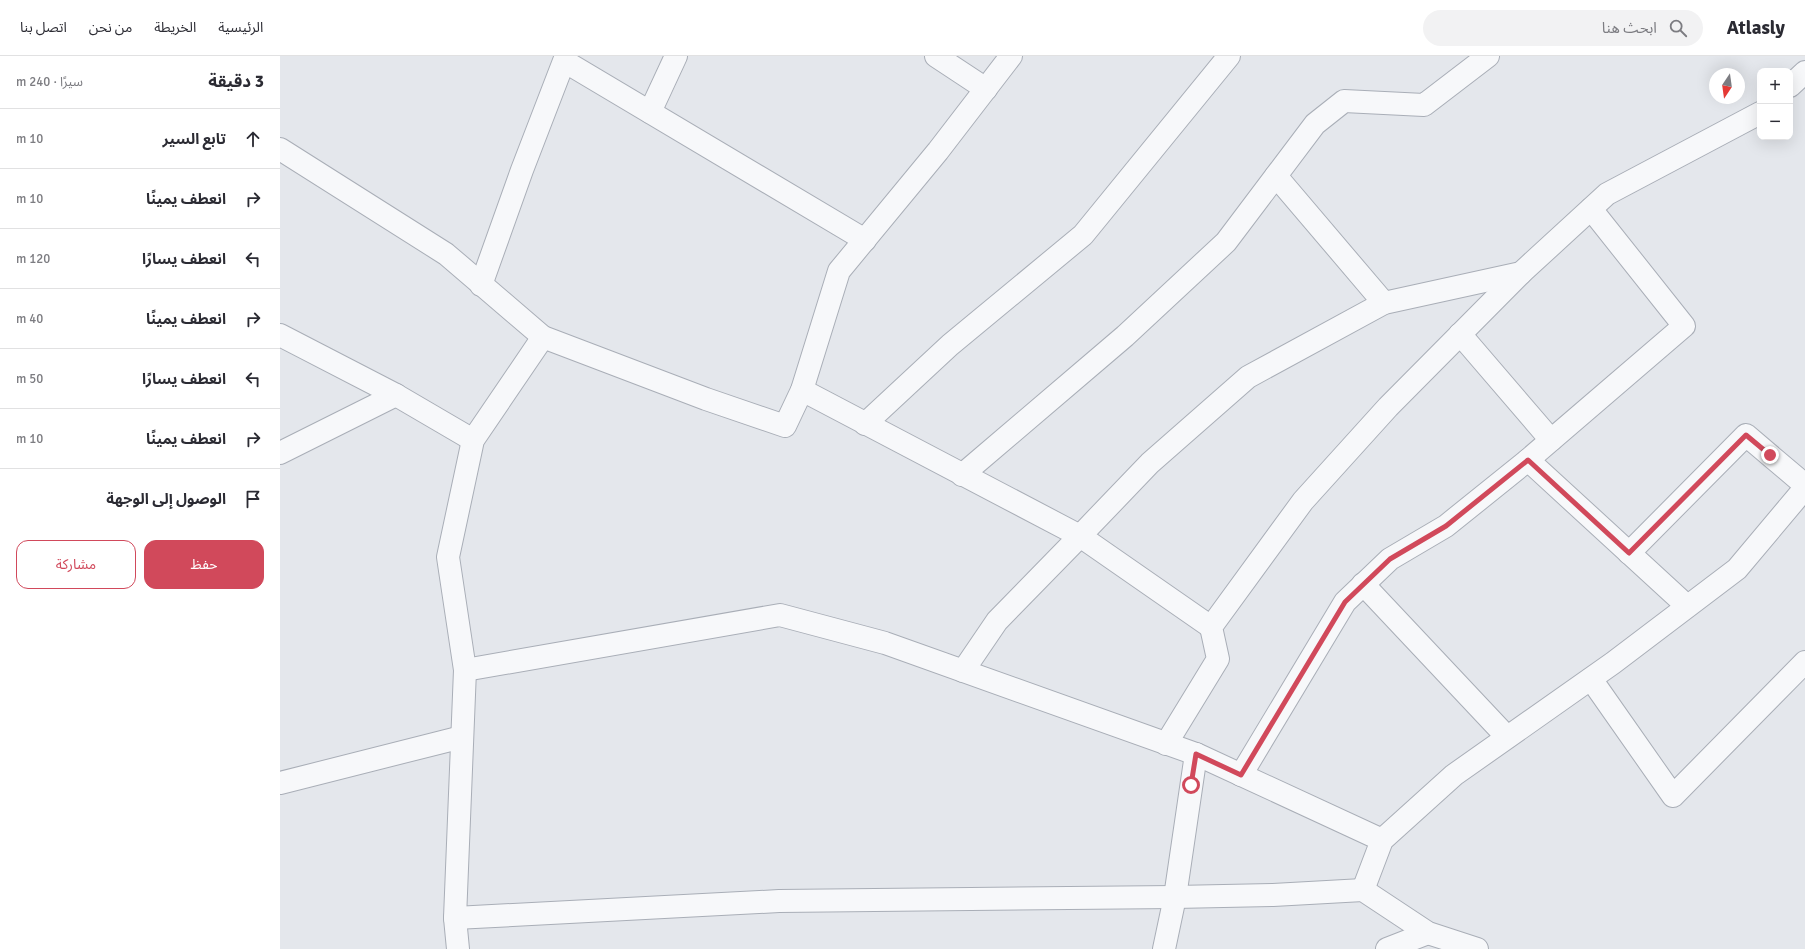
<!DOCTYPE html>
<html lang="ar">
<head>
<meta charset="utf-8">
<style>
	:root { --surface:#fff; --page:#f2f2f3; --text:#2b2b33; --muted:#7c7c81; --line:#e1e1e2; --accent:#d1495b }
	body { margin:0; font-family:Signika,"Noto Sans Arabic",sans-serif; background:var(--page); color:var(--text); direction:rtl }
	.controls { position:absolute; right:12px; top:12px; display:grid; overflow:hidden; border-radius:8px; box-shadow:0 4px 16px #0002 }
	.controls button { width:36px; height:36px; display:grid; place-items:center; padding:0; border:0; border-bottom:1px solid var(--line); background:var(--surface); color:var(--text); font:20px sans-serif }
	.compass { position:absolute; left:1429px; top:12px; width:36px; height:36px; border-radius:50%; background:var(--surface); box-shadow:0 4px 16px #0002; rotate:193deg }
	.stop { position:absolute; width:12px; height:12px; margin:-9px; border:3px solid #d1495b; border-radius:50%; background:#fff }
	.stop.end { background:#d1495b; border-color:#fff; box-shadow:0 1px 4px #0008 }
	.list { margin:0; padding:0; list-style:none }
	h2 { display:flex; justify-content:space-between; align-items:center; height:52px; margin:0; padding:0 16px; font-size:17px }
	h2 small { font-size:13px; font-weight:400; color:var(--muted) }
	.list li { display:grid; grid-template-columns:26px 1fr auto; gap:12px; align-items:center; box-sizing:border-box; height:60px; padding:0 16px; border-top:1px solid var(--line) }
	.list b { display:block; font-size:15px; white-space:nowrap }
	.list em { font-size:13px; font-style:normal; color:var(--muted) }
	.actions { display:flex; gap:8px; padding:12px 16px }
	.actions a { flex:1; padding:9px 0; border:1px solid var(--accent); border-radius:12px; text-align:center; font-size:14px; color:var(--accent) }
	.actions .main { background:var(--accent); color:#fff }
	.icon { flex:none; width:22px; height:22px; fill:none; stroke:currentColor; stroke-width:2; stroke-linecap:round; stroke-linejoin:round }
	.map { position:relative; flex:none; width:1525px; height:893px; overflow:hidden; direction:ltr }
	header { display:flex; align-items:center; gap:24px; box-sizing:border-box; height:56px; padding:0 20px; background:var(--surface); border-bottom:1px solid var(--line) }
	header strong { font-size:19px }
	nav { display:flex; gap:22px; margin-inline-start:auto; font-size:14px }
	.search { width:280px; height:36px; background:var(--page); display:flex; align-items:center; gap:10px; box-sizing:border-box; padding:0 14px; border-radius:22px; color:var(--muted); font-size:15px }
	main { display:flex }
	aside { flex:1; background:var(--surface) }
	.map>svg:first-child { display:block }
</style>
</head>
<body>
<header>
<strong>Atlasly</strong>
<div class="search"><svg class="icon" aria-label="search" viewBox="0 0 24 24"><circle cx="10" cy="10" r="6"/><path d="M15 15l6 6"/></svg>ابحث هنا</div>
<nav><a>الرئيسية</a><a>الخريطة</a><a>من نحن</a><a>اتصل بنا</a></nav>
</header>
<main>
<div class="map">
<svg width="1525" height="893" viewBox="0 0 1525 893">
	<rect width="100%" height="100%" fill="#e4e7ec"/>
	<g fill="none" stroke-linecap="round" stroke-linejoin="round">
		<!-- minor casing -->
		<g stroke="#a9aeb7" stroke-width="24">
			<g id="minor">
				<polyline points="656,0 706,33"/>
				<polyline points="1510,30 1525,16"/>
				<polyline points="370,56 396,0"/>
				<polyline points="0,93 166,198 263,281 426,343 505,370 522,334 559,215 658,95 731,0"/>
				<polyline points="996,120 1104,247"/>
				<polyline points="201,229 242,114 284,5 585,184"/>
				<polyline points="1180,278 1271,384"/>
				<polyline points="0,279 116,339 193,384"/>
				<polyline points="522,334 800,480 717,565 683,615"/>
				<polyline points="585,368 670,289 803,179 949,0"/>
				<polyline points="0,397 116,339"/>
				<polyline points="1248,404 1407,550"/>
				<polyline points="682,419 845,280 946,186 1035,68 1064,45 1144,49 1208,0"/>
				<polyline points="1349,497 1466,379 1525,429"/>
				<polyline points="1083,528 1227,681"/>
				<polyline points="931,571 800,480 870,407 968,321 1104,247 1241,217"/>
				<polyline points="185,614 500,559 605,587 916,698 1102,784"/>
				<polyline points="1311,623 1393,740 1525,606"/>
				<polyline points="886,688 938,603 931,571 1023,445 1108,351 1241,217 1327,138 1480,57"/>
				<polyline points="961,719 1065,546 1110,503 1166,470 1248,404 1404,270 1311,153"/>
				<polyline points="0,727 182,681"/>
				<polyline points="1083,834 1102,784 1174,719 1333,607 1457,513 1525,432"/>
				<polyline points="175,862 499,845 895,841 993,839 1083,834 1148,877 1197,893"/>
				<polyline points="178,893 175,862 185,614 168,501 193,384 263,281"/>
				<polyline points="884,893 895,841 916,698"/>
				<polyline points="1107,893 1148,877"/>
			</g>
		</g>
		<!-- minor -->
		<use href="#minor" stroke="#f7f8fa" stroke-width="22"/>
	</g>
	<g fill="none" stroke-linecap="round" stroke-linejoin="round">
		<!-- route -->
		<polyline stroke="#d1495b" stroke-width="5" points="911,729 916,698 961,719 1065,546 1110,503 1166,470 1248,404 1349,497 1466,379 1490,399"/>
	</g>
</svg>
<div class="controls">
<button>+</button>
<button>−</button>
</div>
<svg class="compass" viewBox="-18 -18 36 36"><path d="M0-13l5 13h-10z" fill="#e53935"/><path d="M0 13l5-13h-10z" fill="#7c7c81"/></svg>
<div class="stop" style="left:911px;top:729px"></div>
<div class="stop end" style="left:1490px;top:399px"></div>
</div>
<aside>
<h2>3 دقيقة<small>سيرًا · 240 m</small></h2>
<ul class="list">
<li><svg class="icon" aria-label="ahead" viewBox="0 0 24 24"><path d="M12 20V5M6 11l6-6 6 6"/></svg><div><b>تابع السير</b></div><em>10 m</em></li>
<li><svg class="icon" aria-label="right" viewBox="0 0 24 24"><path d="M7 20v-9h11M14 6l5 5-5 5"/></svg><div><b>انعطف يمينًا</b></div><em>10 m</em></li>
<li><svg class="icon" aria-label="left" viewBox="0 0 24 24"><path d="M17 20v-9H6M10 6l-5 5 5 5"/></svg><div><b>انعطف يسارًا</b></div><em>120 m</em></li>
<li><svg class="icon" aria-label="right" viewBox="0 0 24 24"><path d="M7 20v-9h11M14 6l5 5-5 5"/></svg><div><b>انعطف يمينًا</b></div><em>40 m</em></li>
<li><svg class="icon" aria-label="left" viewBox="0 0 24 24"><path d="M17 20v-9H6M10 6l-5 5 5 5"/></svg><div><b>انعطف يسارًا</b></div><em>50 m</em></li>
<li><svg class="icon" aria-label="right" viewBox="0 0 24 24"><path d="M7 20v-9h11M14 6l5 5-5 5"/></svg><div><b>انعطف يمينًا</b></div><em>10 m</em></li>
<li><svg class="icon" aria-label="arrive" viewBox="0 0 24 24"><path d="M6 21V4h12l-3 4 3 4H6"/></svg><div><b>الوصول إلى الوجهة</b></div></li>
</ul>
<div class="actions"><a class="main">حفظ</a><a>مشاركة</a></div>
</aside>
</main>
</body>
</html>
